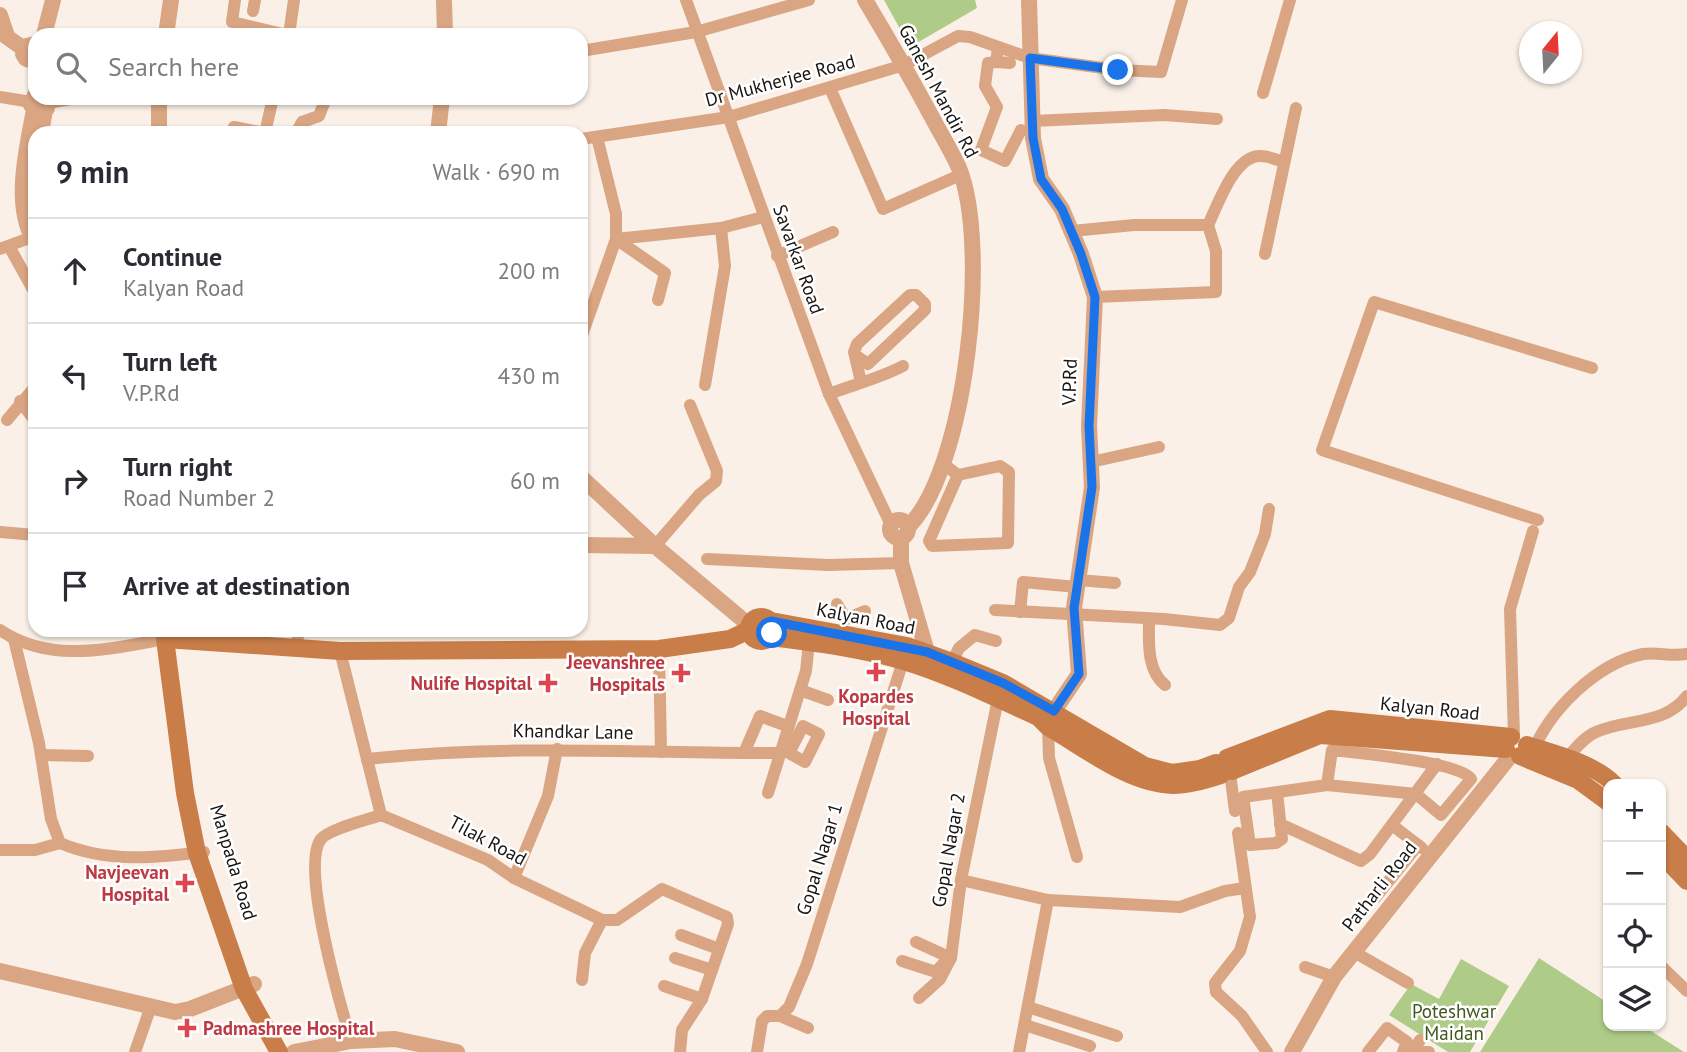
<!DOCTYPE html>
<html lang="en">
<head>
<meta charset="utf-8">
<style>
	:root { --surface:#fff; --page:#f2f2f3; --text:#2b2b33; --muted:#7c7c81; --line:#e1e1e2 }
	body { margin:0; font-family:"PT Sans",sans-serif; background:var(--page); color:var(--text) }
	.controls { position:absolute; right:21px; bottom:21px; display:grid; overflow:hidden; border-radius:14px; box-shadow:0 2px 5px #0004 }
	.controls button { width:63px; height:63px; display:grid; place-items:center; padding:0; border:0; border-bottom:2px solid var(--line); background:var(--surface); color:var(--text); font:35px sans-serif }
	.compass { position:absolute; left:1519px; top:21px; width:63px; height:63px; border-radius:50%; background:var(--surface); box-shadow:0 2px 5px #0004; rotate:18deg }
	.stop { position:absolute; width:21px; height:21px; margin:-16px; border:5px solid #1a73e8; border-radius:50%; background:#fff }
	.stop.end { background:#1a73e8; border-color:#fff; box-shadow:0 2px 7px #0008 }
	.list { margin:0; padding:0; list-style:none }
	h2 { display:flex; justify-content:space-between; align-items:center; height:91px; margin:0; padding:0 28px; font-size:30px }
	h2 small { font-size:23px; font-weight:400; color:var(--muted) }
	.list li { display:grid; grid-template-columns:46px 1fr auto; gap:21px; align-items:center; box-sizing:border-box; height:105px; padding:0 28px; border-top:2px solid var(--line) }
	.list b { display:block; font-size:26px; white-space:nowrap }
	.list p { margin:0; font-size:23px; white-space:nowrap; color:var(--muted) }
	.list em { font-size:23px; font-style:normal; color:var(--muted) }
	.icon { flex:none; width:38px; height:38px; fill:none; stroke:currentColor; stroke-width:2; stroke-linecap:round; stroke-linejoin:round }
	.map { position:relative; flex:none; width:1687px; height:1052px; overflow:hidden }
	.search { position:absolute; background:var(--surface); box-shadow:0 2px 5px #0004; left:28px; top:28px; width:560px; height:77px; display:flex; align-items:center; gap:18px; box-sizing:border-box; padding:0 24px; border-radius:21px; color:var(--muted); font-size:26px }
	.panel { position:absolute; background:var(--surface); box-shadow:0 2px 5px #0004; left:28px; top:126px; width:560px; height:511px; border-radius:21px }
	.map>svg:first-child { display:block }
</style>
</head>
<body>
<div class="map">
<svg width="1687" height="1052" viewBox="0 0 1687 1052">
	<rect width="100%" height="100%" fill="#faf0e7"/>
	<!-- green -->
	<g fill="#aecc88">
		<polygon points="884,0 975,0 977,8 910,47"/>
		<polygon points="1539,958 1608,1003 1608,1026 1643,1026 1684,1052 1480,1052"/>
		<polygon points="1461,959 1509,986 1470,1052 1448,1052 1389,1015 1411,984 1439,999"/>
	</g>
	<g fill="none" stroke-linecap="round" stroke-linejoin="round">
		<!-- minor -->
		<g stroke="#d9a583" stroke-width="12">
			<polyline points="235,0 232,22 287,35"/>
			<polyline points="686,0 829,394 891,525"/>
			<polyline points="253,11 255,0"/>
			<polyline points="289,35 294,0"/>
			<polyline points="998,48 996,62 988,63 985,86 997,107 981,150 1005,161 1021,130"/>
			<polyline points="581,51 696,32 809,0"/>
			<polyline points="996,62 1010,63"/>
			<polyline points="830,88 883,209 960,175"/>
			<polyline points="1263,93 1290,0"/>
			<polyline points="0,97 31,102"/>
			<polyline points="48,103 76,98"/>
			<polyline points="1033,121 1164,115 1217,119"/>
			<polyline points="231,133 234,127 265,133"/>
			<polyline points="265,133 273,98"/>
			<polyline points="296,133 302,122 319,116 326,98"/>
			<polyline points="581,139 729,117 904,65 958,36 970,37 1030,58 1118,70 1161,72 1182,0"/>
			<path d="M1072,231l62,-6h74c10,-20 26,-70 53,-69 7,0 15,4 22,5"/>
			<polyline points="616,239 721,228 763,217"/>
			<polyline points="616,239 665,273 658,300"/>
			<polyline points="10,248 35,293"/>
			<polyline points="0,249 35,236"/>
			<polyline points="1265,254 1296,108"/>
			<polyline points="777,256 833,232"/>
			<polyline points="1095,297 1216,292 1216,251 1208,225"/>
			<polyline points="581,338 616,239 616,214 597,137"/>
			<polyline points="855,355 868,364 925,310 925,304 916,295 910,295 857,344 854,352 861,382"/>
			<polyline points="705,385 725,266 721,228"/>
			<path d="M829,394c26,-10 49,-15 74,-28"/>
			<polyline points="20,401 35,421"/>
			<polyline points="7,420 35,387"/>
			<polyline points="1091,462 1159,447"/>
			<polyline points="942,463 958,475 1000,466 1009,472 1008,543 932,546 929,541 958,475"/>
			<polyline points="1538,520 1322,450 1374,302 1592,368"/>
			<polyline points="0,532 35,535"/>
			<polyline points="655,546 699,495 716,481 717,471 690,405"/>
			<polyline points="707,559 828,565 901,563"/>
			<polyline points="1078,580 1115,583"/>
			<polyline points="837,604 846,619 865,611"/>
			<polyline points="995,610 1164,619 1220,625 1229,618 1239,587 1250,572 1265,534 1269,509"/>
			<polyline points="1020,612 1023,582 1077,587"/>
			<path d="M1149,619c0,21 -3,51 16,66"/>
			<path d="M0,630c51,34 109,19 165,9"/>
			<path d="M14,639l25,104 12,76 9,24c47,20 95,15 144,9"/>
			<polyline points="296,649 299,630"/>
			<polyline points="659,649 661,752"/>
			<polyline points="340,651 381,815 488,860 514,878 602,920 617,920 662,889 727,917 728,924 702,999 682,1030 680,1052"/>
			<polyline points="952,662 959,648 975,635 996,641"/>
			<polyline points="800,690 828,700"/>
			<polygon points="803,726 819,734 805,762 789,753"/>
			<polyline points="1048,727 1049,758 1077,857"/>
			<polyline points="1514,736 1510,609 1533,531"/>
			<polyline points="744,753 760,716 787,726"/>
			<path d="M1532,754c17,-44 65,-91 111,-100 15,-2 29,3 44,0"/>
			<polyline points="41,755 88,756"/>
			<path d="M1567,758c8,-9 17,-21 29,-26 31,-14 68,-6 91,-36"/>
			<path d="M367,759c137,-15 273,-6 411,-6"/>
			<polyline points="1230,773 1235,811"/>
			<path d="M1277,792l5,47 -6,4 -26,2 -7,-48 84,-12 89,9 25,21 30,-36c-11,-17 -114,-26 -139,-29l-5,35"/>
			<polyline points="768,793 806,671 809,642"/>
			<polyline points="1280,824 1361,861 1370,854 1437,764"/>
			<polyline points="1392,825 1422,848"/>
			<polyline points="1238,833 1250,917 1240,951 1215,983 1216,992 1242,1016 1267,1052"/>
			<polyline points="0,850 35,850 60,843"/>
			<polyline points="514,878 548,796 557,749"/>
			<polyline points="961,880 1048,900 1180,907 1225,891 1245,888"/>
			<polyline points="1375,898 1418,845"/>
			<polyline points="681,935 719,949"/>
			<polyline points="916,942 951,958"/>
			<polyline points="1354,952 1408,983"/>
			<polyline points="675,958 712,970"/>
			<polyline points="902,961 936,972 943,964"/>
			<polyline points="1661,966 1687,991"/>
			<polyline points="1305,967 1334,977"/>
			<polyline points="582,980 585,953 602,920"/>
			<polyline points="664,986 702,999"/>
			<polyline points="919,998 940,979 951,958 961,880 998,699"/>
			<polyline points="1028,1007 1117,1036"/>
			<polyline points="780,1016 808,1028"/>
			<polyline points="1025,1025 1090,1046"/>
			<path d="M351,1041c-10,-34 -51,-175 -30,-202 8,-10 46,-19 60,-24"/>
			<polyline points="135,1052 151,1006"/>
			<polyline points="757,1052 762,1021 767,1016 780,1016 789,1007 807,964 903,661"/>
			<polyline points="1019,1052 1048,900"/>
			<polyline points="1368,1052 1387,1028 1407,1042 1403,1052"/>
			<polyline points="1413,1052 1420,1040"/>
			<polyline points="1424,1052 1429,1052"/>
		</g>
		<!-- tertiary -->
		<g stroke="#d9a583" stroke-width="16">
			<polyline points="444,0 445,35"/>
			<path d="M865,0c24,40 47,80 69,121 8,15 18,31 25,47 31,76 8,301 -51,359"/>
			<polyline points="1029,0 1033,138 1041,179 1062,209 1081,254 1095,297 1089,426 1092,487 1074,608 1079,674 1054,711"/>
			<polyline points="0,15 7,36"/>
			<polyline points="0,32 24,49"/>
			<polyline points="44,35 53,0"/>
			<polyline points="166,35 171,0"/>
			<polyline points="35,44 26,46 23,54 26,59 35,61"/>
			<polyline points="35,95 31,105 36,111 47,108 47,98"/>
			<polyline points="159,98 159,133"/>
			<path d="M34,110c-7,38 -22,97 1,132"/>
			<polyline points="41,133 45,110"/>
			<polyline points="438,133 442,98"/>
			<polyline points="581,477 655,546 749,625"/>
			<circle cx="899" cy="529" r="9"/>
			<polyline points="901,539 901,563 927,652"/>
			<polyline points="581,545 655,546"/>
			<polyline points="0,971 175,1012 190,1009 254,984"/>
			<polyline points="294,1052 351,1041 395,1039 457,1052"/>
			<polyline points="1292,1052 1334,977 1511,755"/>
		</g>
		<!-- secondary -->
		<g stroke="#c97d48" stroke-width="18">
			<circle cx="761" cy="629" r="12"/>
			<polyline points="771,621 907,646 952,662 1003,683 1145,766 1172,773 1200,769 1216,763"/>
			<path d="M770,637c45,6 90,11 134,24 46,14 90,36 134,56l10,10c37,21 81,57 125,58 17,0 33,-5 48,-10"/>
			<path d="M1527,745c28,9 66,18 87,39"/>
			<polyline points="1520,756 1578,780 1608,802"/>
			<polyline points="1227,758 1330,719 1511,737"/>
			<polyline points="1232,771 1320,735 1506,749"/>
			<polyline points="1661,832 1687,859"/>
			<polyline points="1661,854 1687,881"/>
			<polyline points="279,1052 244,989 197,853 185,793 165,639 340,651 659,649 730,639 749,630"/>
		</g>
	</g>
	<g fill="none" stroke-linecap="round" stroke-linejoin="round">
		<!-- route -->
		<polyline stroke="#1a73e8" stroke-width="9" points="772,633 771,621 927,652 1003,683 1054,711 1079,674 1074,608 1092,487 1089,426 1095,297 1081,254 1062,209 1041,179 1033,138 1030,58 1118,70"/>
	</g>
	<!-- markers -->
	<g fill="#e0444e" stroke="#fff" stroke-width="2.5">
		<path d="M872.5 661.5h7v7h7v7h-7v7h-7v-7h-7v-7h7z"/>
		<path d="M677.5 662.5h7v7h7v7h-7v7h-7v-7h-7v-7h7z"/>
		<path d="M544.5 672.5h7v7h7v7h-7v7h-7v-7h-7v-7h7z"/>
		<path d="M181.5 872.5h7v7h7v7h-7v7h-7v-7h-7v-7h7z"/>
		<path d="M183.5 1017.5h7v7h7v7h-7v7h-7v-7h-7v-7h7z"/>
	</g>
	<g text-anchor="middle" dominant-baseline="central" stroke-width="5" stroke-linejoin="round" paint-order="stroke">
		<!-- street labels -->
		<g font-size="19" fill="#181512" stroke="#fff">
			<text transform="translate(780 80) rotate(-15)">Dr Mukherjee Road</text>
			<text transform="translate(939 91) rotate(62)">Ganesh Mandir Rd</text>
			<text transform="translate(799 259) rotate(70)">Savarkar Road</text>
			<text transform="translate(1069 382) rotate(-88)">V.P.Rd</text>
			<text transform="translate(866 618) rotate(11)">Kalyan Road</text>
			<text transform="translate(1430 708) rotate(6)">Kalyan Road</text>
			<text transform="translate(573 731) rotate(1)">Khandkar Lane</text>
			<text transform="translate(488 840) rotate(28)">Tilak Road</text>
			<text transform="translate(948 850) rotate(-80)">Gopal Nagar 2</text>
			<text transform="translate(819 859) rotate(-73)">Gopal Nagar 1</text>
			<text transform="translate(234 862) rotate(73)">Manpada Road</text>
			<text transform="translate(1379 886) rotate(-52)">Patharli Road</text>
		</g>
		<!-- health labels -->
		<g font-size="19" font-weight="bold" fill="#be3a42" stroke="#fff" text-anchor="end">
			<text x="665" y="662">Jeevanshree<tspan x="665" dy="22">Hospitals</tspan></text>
			<text x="532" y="683">Nulife Hospital</text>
			<text x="876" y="696" text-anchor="middle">Kopardes<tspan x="876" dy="22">Hospital</tspan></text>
			<text x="169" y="872">Navjeevan<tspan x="169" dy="22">Hospital</tspan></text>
			<text x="203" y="1028" text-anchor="start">Padmashree Hospital</text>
		</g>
		<!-- park labels -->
		<g font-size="19" fill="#41571f" stroke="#fff">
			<text x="1454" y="1011">Poteshwar<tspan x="1454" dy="22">Maidan</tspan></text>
		</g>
	</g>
</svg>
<div class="controls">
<button>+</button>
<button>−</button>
<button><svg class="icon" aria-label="locate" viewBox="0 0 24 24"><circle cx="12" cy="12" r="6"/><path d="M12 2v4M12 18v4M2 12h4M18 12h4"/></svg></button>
<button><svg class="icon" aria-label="layers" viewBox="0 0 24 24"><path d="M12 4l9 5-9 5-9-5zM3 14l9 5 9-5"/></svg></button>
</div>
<svg class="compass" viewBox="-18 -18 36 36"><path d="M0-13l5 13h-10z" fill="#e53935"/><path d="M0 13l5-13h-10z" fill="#7c7c81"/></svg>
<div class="stop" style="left:772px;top:633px"></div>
<div class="stop end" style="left:1118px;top:70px"></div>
<div class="search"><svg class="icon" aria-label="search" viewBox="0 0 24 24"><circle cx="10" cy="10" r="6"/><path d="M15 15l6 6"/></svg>Search here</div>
<section class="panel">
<h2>9 min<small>Walk · 690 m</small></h2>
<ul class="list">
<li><svg class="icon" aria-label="ahead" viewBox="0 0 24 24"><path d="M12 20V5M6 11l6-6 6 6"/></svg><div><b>Continue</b><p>Kalyan Road</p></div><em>200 m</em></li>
<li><svg class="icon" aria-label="left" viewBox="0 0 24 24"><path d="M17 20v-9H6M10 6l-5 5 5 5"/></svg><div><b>Turn left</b><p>V.P.Rd</p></div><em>430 m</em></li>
<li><svg class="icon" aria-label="right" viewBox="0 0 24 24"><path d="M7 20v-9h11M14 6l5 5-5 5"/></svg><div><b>Turn right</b><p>Road Number 2</p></div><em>60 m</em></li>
<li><svg class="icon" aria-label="arrive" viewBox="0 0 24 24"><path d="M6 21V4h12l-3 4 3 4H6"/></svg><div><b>Arrive at destination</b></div></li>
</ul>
</section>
</div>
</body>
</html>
